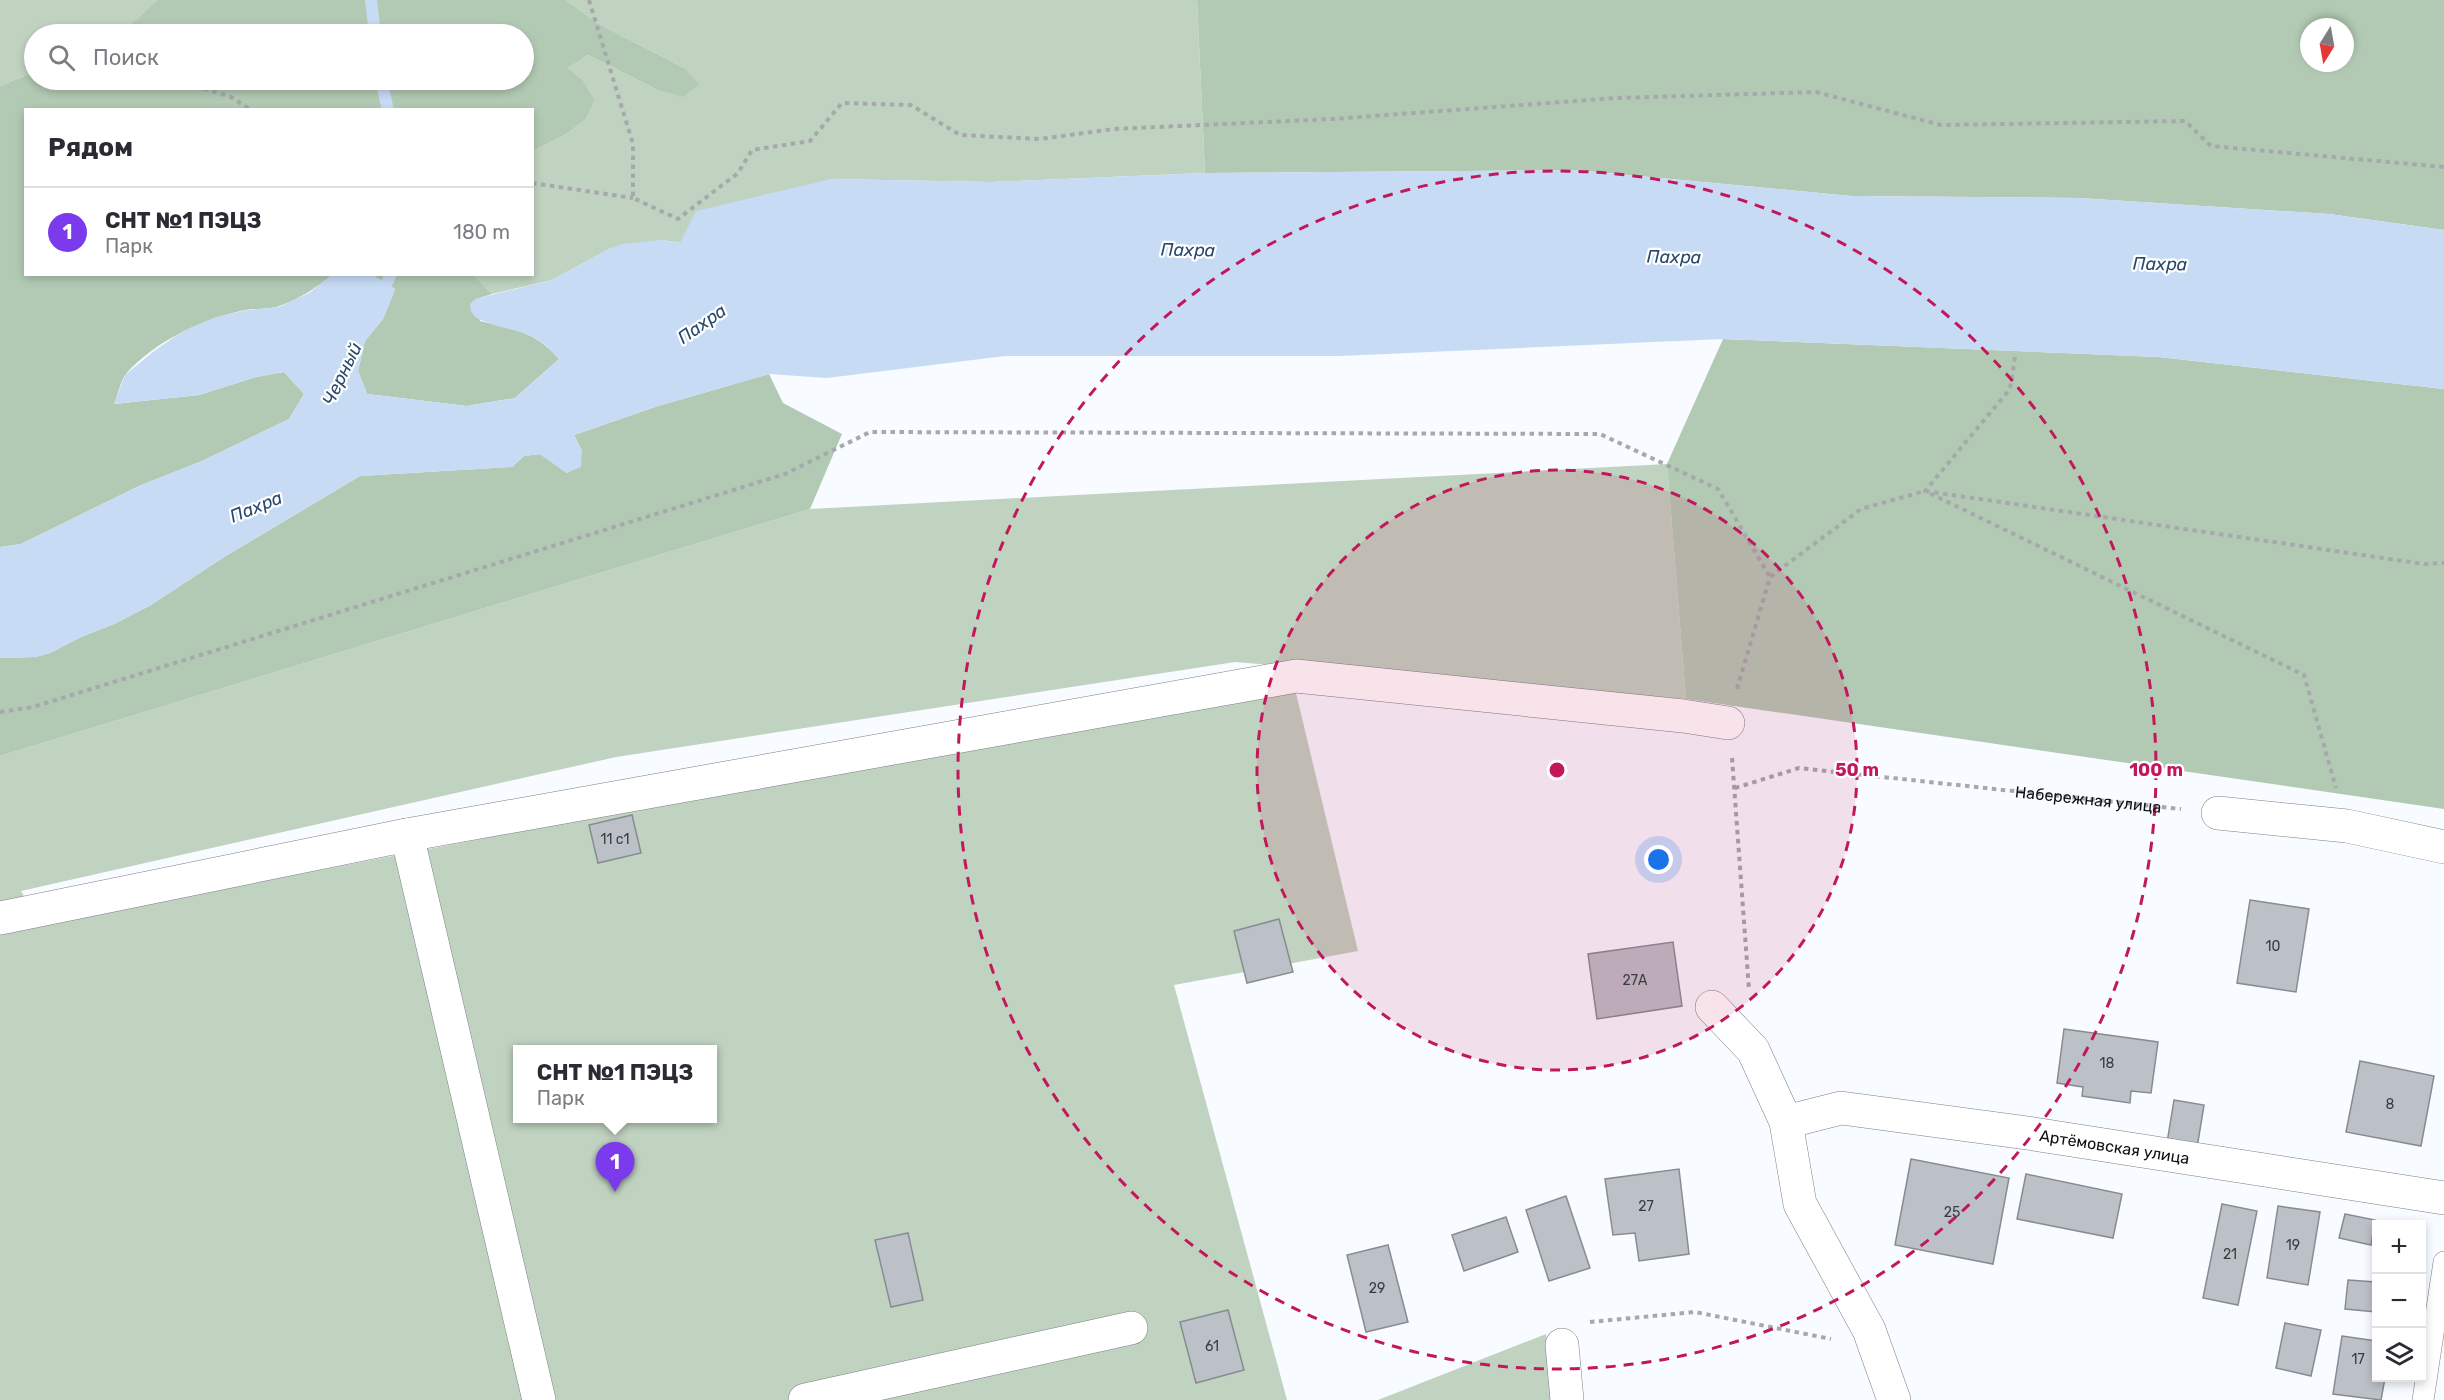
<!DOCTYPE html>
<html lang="ru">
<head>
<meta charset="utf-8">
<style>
	:root { --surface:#fff; --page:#f2f2f3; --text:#2b2b33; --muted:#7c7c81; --line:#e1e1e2; --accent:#7c3aed }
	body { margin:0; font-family:Rubik,sans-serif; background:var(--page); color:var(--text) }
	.controls { position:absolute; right:18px; bottom:18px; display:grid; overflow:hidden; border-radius:0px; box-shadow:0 3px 9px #0003 }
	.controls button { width:54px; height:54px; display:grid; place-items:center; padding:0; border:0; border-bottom:2px solid var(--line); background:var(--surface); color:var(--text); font:30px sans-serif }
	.compass { position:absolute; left:2300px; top:18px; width:54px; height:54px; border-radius:50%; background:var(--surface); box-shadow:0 3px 9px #0003; rotate:191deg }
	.you { position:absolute; left:1659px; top:860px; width:21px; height:21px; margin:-15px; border:4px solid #fff; border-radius:50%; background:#1a73e8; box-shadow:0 0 0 9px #1a73e833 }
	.badge { display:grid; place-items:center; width:39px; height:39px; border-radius:50%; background:var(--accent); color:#fff; font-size:20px; font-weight:700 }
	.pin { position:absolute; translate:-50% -50px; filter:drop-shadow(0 2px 3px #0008) }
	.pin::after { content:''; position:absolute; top:32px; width:21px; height:18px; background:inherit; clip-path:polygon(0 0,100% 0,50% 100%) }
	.popup { position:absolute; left:513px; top:1045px; width:204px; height:78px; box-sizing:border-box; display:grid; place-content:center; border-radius:0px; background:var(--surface); filter:drop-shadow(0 2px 4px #0005); font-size:20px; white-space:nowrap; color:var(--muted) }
	.popup b { font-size:22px; color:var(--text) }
	.popup::after { content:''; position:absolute; left:50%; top:100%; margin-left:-12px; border:12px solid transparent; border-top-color:var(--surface) }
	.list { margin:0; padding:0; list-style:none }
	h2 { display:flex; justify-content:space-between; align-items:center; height:78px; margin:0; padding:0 24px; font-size:26px }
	h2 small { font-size:20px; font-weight:400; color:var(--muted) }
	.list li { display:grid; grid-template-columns:39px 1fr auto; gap:18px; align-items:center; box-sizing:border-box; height:90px; padding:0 24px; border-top:2px solid var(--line) }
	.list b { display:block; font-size:22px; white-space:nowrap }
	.list p { margin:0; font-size:20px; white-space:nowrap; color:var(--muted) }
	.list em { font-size:20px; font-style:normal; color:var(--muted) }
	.icon { flex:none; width:33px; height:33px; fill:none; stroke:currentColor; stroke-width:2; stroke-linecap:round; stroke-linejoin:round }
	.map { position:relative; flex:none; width:2444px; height:1400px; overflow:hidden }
	.search { position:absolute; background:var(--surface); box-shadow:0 3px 9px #0003; left:24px; top:24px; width:510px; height:66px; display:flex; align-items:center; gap:15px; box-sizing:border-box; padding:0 21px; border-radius:33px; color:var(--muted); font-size:22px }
	.panel { position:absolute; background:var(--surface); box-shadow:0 3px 9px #0003; left:24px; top:108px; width:510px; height:168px; border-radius:0px }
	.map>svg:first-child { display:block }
</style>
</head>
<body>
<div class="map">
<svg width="2444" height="1400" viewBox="0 0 2444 1400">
	<rect width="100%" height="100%" fill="#f8fbff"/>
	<!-- green -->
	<g fill="#c0d2c0" fill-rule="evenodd">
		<polygon points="0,0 157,0 137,19 115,34 34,34 34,72 0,86"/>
		<polygon points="566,0 1197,0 1205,173 992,182 831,179 681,243 662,240 609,249 552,280 492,294 474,275 532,274 533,151 568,133 586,119 595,100 583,80 568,68 588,55 656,89 684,68 597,23"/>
		<path d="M1667,464l19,235 -451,-37 -619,95 -595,134 19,33 1206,-233 49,-2 63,262 -184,34 113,415h-1287v-644l810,-247zM518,1050h194v68h-194z"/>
		<polygon points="1546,1334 1552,1400 1378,1400"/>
	</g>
	<!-- forest -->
	<g fill="#b2cab3" fill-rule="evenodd">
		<path d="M157,0h409l31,23 87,45 15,16 -16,13 -27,-8 -68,-34 -20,13 15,12 12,20 -9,19 -18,14 -35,18 -1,-41h-506v164l306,1c-16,13 -31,23 -50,30 -11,5 -25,3 -37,5 -40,8 -92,32 -119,64 -6,8 -8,21 -12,30l85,-9 57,-18 28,-5 20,22 -15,25 -87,42 -63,25 -118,58 -21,3v-461l34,-14v8h490v-46h-409l22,-15z"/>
		<path d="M1197,0h1247v230l-115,-16 -250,-16 -228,-2 -276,-26 -370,3zM2309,27h36v36h-36z"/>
		<path d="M372,275h102l18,19 -16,5 4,22c34,8 56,11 79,38l-44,39 -48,8 -100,-12 -9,-23 7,-30 18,-22 12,-30z"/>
		<polygon points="1723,339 2159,357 2444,389 2444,809 1686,699 1667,464"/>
		<polygon points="769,374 783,403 842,434 810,509 0,756 0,658 35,657 50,653 81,637 114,624 151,605 224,557 360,476 512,467 524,456 540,454 567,473 582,451 574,435 658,406"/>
	</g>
	<!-- water -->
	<path fill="#c7dbf5" d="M1575,170l276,26 228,2 250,16 115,16v159l-285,-32 -436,-18 -383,17h-335l-178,22 -58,-4 -111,32 -84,29 8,16 -1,16 -14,6 -27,-19 -16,2 -12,11 -152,9 -136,81 -73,48 -37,19 -33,13 -31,16 -15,4 -35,1v-111l21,-3 118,-58 63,-25 87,-42 15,-25 -20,-22 -28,5 -57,18 -85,9 11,-29 29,-24 29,-20 33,-14 31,-7 32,-3 30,-14 23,-18h40l23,14 -12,30 -18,22 -7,30 9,23 100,12 48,-8 44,-39c-29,-35 -51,-24 -84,-42l-4,-6 -1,-7 5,-5 77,-19 57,-31 13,-5 40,-4 18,3 16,-32 135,-32 161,3 213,-9z"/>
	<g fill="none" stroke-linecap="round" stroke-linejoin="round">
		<!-- stream -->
		<g stroke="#c7dbf5" stroke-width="12">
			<polyline points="371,0 375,34"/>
			<polyline points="381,80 388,110"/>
			<polyline points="380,298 391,274"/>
		</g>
	</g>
	<!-- building -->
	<g fill="#bcc0c7" stroke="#888c92" stroke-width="1.5">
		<polygon points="632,815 641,853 598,863 589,825"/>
		<polygon points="2250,900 2309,909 2296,992 2237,983"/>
		<polygon points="1279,919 1293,972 1247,983 1234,931"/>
		<polygon points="1673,942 1682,1006 1597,1019 1588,954"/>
		<polygon points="2064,1029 2158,1042 2151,1093 2131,1091 2130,1103 2082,1096 2083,1087 2057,1083"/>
		<polygon points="2360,1061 2434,1076 2421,1146 2346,1132"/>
		<polygon points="2174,1100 2204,1105 2197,1148 2167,1143"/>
		<polygon points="1911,1159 2009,1178 1993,1264 1895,1245"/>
		<polygon points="1679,1169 1689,1254 1639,1261 1635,1233 1613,1235 1605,1179"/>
		<polygon points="2026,1174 2122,1194 2113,1238 2017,1219"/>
		<polygon points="1566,1196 1590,1268 1549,1281 1526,1210"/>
		<polygon points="2222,1204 2257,1211 2238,1305 2203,1298"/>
		<polygon points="2278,1206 2320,1212 2308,1285 2267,1278"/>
		<polygon points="2345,1214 2375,1220 2371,1245 2339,1238"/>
		<polygon points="1506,1217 1518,1252 1464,1271 1452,1235"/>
		<polygon points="908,1233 923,1300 891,1307 875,1240"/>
		<polygon points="1388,1245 1408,1322 1366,1332 1347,1255"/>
		<polygon points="2348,1280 2376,1282 2376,1312 2345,1309"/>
		<polygon points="1228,1310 1244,1370 1196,1383 1180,1322"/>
		<polygon points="2285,1323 2321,1330 2311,1376 2276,1368"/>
		<polygon points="2342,1336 2376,1341 2376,1378 2385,1378 2381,1400 2333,1394"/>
	</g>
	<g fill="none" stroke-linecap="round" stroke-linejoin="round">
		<!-- service casing -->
		<g stroke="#7b7f85" stroke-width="22">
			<polyline id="service" points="2423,1400 2444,1262"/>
		</g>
		<!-- minor casing -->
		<g stroke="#7b7f85" stroke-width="34">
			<g id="minor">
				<polyline points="2218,813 2347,826 2444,847"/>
				<polyline points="407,835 539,1400"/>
				<polyline points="0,918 407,835 1296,676 1683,716 1728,723"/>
				<polyline points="1712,1007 1753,1050 1786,1122 1800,1204 1869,1330 1894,1400"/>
				<path id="s2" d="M1786,1122l55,-14 193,26 410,64"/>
				<polyline points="1562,1345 1567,1400"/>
				<polyline points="805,1400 1131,1328"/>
			</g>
		</g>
		<!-- path -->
		<g stroke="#a6a9ac" stroke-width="4" stroke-dasharray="4.5 4.5" stroke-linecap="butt">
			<polyline points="589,0 633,144 633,198 678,219 738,173 752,150 810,141 842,103 911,105 960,135 1040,139 1114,129 1333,119 1616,98 1816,92 1941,125 2185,121 2211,146 2444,167"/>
			<polyline points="178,80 231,97 251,110"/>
			<polyline points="532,183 633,198"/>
			<polyline points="2015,357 2010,389 1925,491 2304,675 2336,788"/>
			<polyline points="1737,689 1770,577 1861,509 1925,491 2424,564 2444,563"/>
			<polyline points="0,712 33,707 785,474 870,432 1600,434 1718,489 1770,577"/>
			<polyline points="1732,758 1749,990"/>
			<path id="s1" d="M1735,788l64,-20 382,41"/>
			<polyline points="1590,1322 1695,1312 1831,1339"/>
		</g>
		<!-- service -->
		<use href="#service" stroke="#fff" stroke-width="21"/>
		<!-- minor -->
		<use href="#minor" stroke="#fff" stroke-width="33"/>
	</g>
	<!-- distance rings -->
	<circle cx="1557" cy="770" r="300" fill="#c2185b" fill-opacity=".12"/>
	<g fill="none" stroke="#c2185b" stroke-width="3" stroke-dasharray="10 8">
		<circle cx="1557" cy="770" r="300"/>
		<circle cx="1557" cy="770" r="599"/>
	</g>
	<g text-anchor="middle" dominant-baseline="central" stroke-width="4.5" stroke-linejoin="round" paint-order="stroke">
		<!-- number labels -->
		<g font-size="14" fill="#3a3c40">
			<text x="615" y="839">11 с1</text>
			<text x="2273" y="946">10</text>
			<text x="1635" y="980">27А</text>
			<text x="2107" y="1063">18</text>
			<text x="2390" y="1104">8</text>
			<text x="1646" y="1206">27</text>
			<text x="1952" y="1212">25</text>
			<text x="2293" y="1245">19</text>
			<text x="2230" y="1254">21</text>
			<text x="1377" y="1288">29</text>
			<text x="1212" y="1346">61</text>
			<text x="2358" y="1359">17</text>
		</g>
		<!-- street labels -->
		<g font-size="16" fill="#0f1013" stroke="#fff">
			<text stroke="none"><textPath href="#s1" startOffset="358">Набережная улица</textPath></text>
			<text stroke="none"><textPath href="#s2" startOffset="333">Артёмовская улица</textPath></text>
		</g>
		<!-- water labels -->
		<g font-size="18" font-style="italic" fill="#2b486d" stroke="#fff">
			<text transform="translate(1188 250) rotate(1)">Пахра</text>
			<text transform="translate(1674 257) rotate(1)">Пахра</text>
			<text transform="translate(2160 264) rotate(1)">Пахра</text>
			<text transform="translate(702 324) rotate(-35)">Пахра</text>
			<text transform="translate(342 374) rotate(-64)">Черный</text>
			<text transform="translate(256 507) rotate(-22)">Пахра</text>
		</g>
	</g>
	<circle cx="1557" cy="770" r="9" fill="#c2185b" stroke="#fff" stroke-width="3"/>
	<g font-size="18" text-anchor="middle" font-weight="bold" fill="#c2185b" stroke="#fff" stroke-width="4.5" stroke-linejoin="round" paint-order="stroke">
		<text x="1857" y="776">50 m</text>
		<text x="2156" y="776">100 m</text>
	</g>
</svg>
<div class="controls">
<button>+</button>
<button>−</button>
<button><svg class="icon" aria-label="layers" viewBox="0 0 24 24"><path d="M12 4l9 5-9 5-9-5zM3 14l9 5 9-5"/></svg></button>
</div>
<svg class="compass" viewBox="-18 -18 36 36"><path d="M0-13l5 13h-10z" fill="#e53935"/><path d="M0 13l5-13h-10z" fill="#7c7c81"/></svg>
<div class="you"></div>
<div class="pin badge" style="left:615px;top:1192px">1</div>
<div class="popup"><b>СНТ №1 ПЭЦЗ</b>Парк</div>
<div class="search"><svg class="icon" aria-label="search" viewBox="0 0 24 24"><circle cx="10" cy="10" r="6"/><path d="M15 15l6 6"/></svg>Поиск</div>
<section class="panel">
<h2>Рядом<small></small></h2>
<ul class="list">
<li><span class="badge">1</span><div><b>СНТ №1 ПЭЦЗ</b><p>Парк</p></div><em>180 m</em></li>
</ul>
</section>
</div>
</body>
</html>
